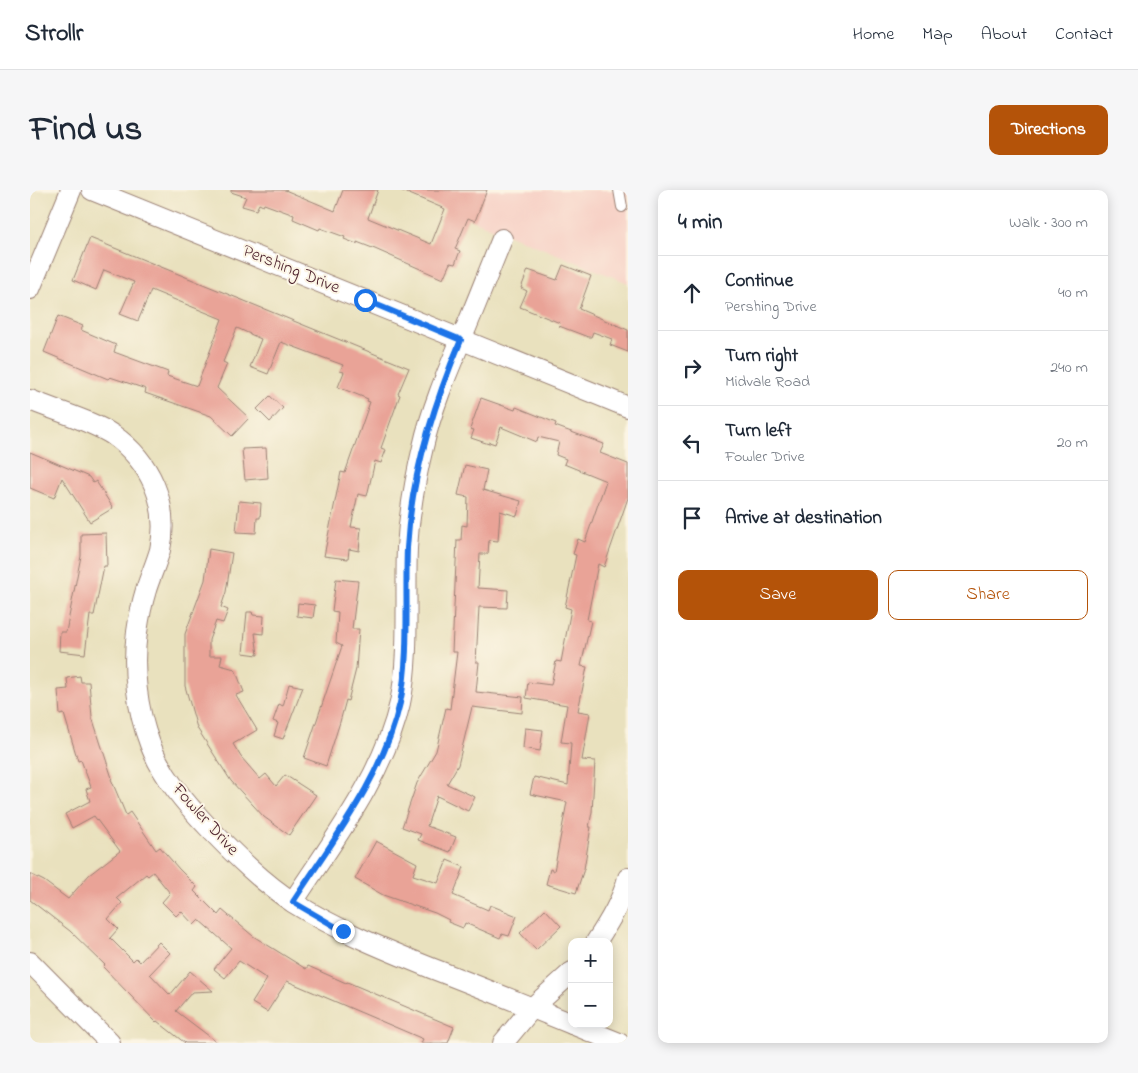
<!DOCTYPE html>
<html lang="en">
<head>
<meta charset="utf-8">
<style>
	:root { --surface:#fff; --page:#f6f6f7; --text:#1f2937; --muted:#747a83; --line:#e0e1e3; --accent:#b45309 }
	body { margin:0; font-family:"Indie Flower",sans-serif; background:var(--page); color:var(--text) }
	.controls { position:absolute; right:15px; bottom:15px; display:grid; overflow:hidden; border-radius:10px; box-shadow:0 2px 12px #0003 }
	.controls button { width:45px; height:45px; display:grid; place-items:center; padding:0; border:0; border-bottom:1px solid var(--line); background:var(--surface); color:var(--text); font:25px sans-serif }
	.stop { position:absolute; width:15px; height:15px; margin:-11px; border:4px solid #1a73e8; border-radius:50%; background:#fff }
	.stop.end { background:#1a73e8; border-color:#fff; box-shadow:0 1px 5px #0008 }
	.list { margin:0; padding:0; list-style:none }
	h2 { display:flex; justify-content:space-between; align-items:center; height:65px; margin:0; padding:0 20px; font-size:21px }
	h2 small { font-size:16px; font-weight:400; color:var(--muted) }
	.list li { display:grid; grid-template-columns:32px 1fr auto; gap:15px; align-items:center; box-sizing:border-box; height:75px; padding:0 20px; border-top:1px solid var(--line) }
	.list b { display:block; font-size:19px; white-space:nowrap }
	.list p { margin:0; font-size:16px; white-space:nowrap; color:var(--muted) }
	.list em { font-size:16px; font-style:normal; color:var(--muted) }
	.actions { display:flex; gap:10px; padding:15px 20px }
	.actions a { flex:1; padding:11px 0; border:1px solid var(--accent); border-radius:10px; text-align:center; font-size:18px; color:var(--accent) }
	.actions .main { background:var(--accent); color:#fff }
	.icon { flex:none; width:28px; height:28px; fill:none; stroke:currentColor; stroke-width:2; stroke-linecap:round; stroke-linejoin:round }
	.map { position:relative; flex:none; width:598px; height:853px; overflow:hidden; border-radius:10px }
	header { display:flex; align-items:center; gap:30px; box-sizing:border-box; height:70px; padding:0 25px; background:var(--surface); border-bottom:1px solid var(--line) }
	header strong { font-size:24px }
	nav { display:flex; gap:28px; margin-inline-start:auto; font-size:18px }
	.intro { display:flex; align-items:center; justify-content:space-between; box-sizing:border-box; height:120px; padding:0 30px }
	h1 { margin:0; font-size:35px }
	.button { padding:12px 22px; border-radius:10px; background:var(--accent); color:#fff; font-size:18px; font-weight:700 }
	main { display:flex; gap:30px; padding:0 30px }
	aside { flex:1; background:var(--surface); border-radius:10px; box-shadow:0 2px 12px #0003 }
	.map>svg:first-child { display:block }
</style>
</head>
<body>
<header>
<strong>Strollr</strong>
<nav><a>Home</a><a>Map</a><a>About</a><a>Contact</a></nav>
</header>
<div class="intro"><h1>Find us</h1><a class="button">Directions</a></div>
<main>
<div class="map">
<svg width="598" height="853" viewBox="0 0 598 853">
	<rect width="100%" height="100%" fill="#fcf5e5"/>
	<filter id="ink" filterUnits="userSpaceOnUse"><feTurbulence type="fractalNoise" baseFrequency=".02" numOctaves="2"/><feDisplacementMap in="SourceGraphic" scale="10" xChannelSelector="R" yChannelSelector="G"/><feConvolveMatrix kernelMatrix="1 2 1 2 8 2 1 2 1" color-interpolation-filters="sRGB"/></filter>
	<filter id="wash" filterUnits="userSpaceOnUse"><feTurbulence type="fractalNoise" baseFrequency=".0096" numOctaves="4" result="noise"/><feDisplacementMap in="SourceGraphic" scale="20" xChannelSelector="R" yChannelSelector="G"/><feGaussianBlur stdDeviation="1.12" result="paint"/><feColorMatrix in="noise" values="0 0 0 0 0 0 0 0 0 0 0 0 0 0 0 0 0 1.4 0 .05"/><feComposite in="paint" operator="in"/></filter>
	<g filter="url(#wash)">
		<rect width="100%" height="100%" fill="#e9e1be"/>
		<!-- built -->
		<polygon fill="#f7d1c6" points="368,0 598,0 598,93"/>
		<g id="blocks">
			<!-- building -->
			<g fill="#e9a397">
				<polygon points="201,0 255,0 305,21 313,0 348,0 338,28 401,54 415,19 370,0 457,0 445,31 438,28 425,59 430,61 425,74 420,73 413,89 345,59 327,52 327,54 314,49 315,47 290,38 289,40 263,29 264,25 234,14 233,16 229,14 226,20 212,16 216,7 201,2"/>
				<polygon points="60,48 379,178 368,204 370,205 351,258 356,260 351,273 345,271 337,306 328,304 321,337 331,338 329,361 319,359 318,369 294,366 311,282 315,283 340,212 337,211 338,209 308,197 314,182 310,181 313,175 251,152 238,184 220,177 231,149 207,138 193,172 197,174 187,198 219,228 202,246 181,226 115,203 116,199 80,187 78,189 14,162 28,126 53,136 51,140 86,155 84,162 138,182 137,186 167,196 192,129 121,100 108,131 90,124 104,92 74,80 66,100 43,90"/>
				<polygon points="533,75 561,86 549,119 598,140 598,162 580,155 582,149 563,142 561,147 558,147 529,136 530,133 490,117 497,101 491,98 498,80 527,90"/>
				<polygon points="240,206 253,218 240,232 227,219"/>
				<polygon points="451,208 485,220 486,217 526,233 525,236 574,254 570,263 598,274 598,308 574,377 568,374 557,430 561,431 551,476 557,477 548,521 560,523 552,570 565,571 562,622 559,637 561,637 554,679 546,703 516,694 520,679 524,681 537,612 500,604 504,587 538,595 541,553 531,552 537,515 496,508 498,492 521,495 526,471 531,472 541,419 535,417 546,365 543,364 548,349 555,352 576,291 534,274 536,269 526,265 529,252 508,247 507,252 471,237 465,254 459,252 459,254 441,248 444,240 440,239"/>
				<polygon points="236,258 238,288 215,290 212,259"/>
				<polygon points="0,262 59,287 63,293 66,291 83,318 60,332 32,288 24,308 0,298"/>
				<polygon points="435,275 457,280 453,300 491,311 487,326 470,321 468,351 459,350 458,364 450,364 448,398 478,400 477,418 449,417 446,472 449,472 446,502 493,507 492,523 442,517 428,575 417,594 445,607 438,621 407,606 397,636 426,647 420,662 388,650 391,644 372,637 387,593 406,561 416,518 420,519 427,462 422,462 427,350 431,350 432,335 437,336 438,307 428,305"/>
				<polygon points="209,311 231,313 230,328 227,328 226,343 206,342"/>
				<polygon points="76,343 77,376 74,376 64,425 60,425 55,464 29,461 30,442 36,442 51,366 51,344"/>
				<polygon points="179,359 202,363 196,402 191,417 198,420 193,433 186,431 179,450 179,466 192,466 190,475 205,479 214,502 206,505 227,540 203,554 211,567 230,589 236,584 246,596 255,585 286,605 259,645 234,627 201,591 167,538 155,496 155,444 175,390"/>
				<polygon points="306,389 328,391 322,439 329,439 326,479 318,511 316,510 310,532 296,576 274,568 312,456 306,453 308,422 302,421"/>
				<polygon points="268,413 285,415 283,428 267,426"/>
				<polygon points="217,422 222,422 223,425 234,426 233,444 225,443 228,465 213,463"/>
				<polygon points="50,486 51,492 59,492 62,527 82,588 81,589 96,625 100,622 126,660 130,657 149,679 167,697 164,701 188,725 192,720 223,746 276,779 278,776 316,793 317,792 424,837 418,853 391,853 393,849 257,791 237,822 222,813 237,789 209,771 195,788 184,779 201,758 169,730 164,735 151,721 146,726 132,712 140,703 123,682 118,686 116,684 87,708 92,713 78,729 88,739 80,748 103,771 106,768 110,772 129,752 140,763 120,784 140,805 160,781 183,801 162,802 146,821 188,853 155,853 127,831 126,832 73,777 75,775 40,741 0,710 0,684 14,691 38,709 59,685 90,661 64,626 42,638 35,624 60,611 56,599 61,597 51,570 48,571 34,524 30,525 28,500 38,499 37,488"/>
				<polygon points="259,494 273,497 253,549 244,546 248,533 243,531 249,514 253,516"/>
				<polygon points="495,538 513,540 510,561 493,558"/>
				<polygon points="346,651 387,673 383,685 408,693 417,670 434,677 423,705 458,720 460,715 487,726 479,746 472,744 470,748 435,733 433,738 418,732 419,730 405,723 353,705 325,689"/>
				<polygon points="515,719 531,736 506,760 490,743"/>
			</g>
		</g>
	</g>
	<g filter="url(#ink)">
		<use href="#blocks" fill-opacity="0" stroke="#9a8074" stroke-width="1"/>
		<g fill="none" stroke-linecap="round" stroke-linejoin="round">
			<!-- service casing -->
			<g stroke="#9a8074" stroke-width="12">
				<polyline id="service" points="589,0 592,17"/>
			</g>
			<!-- minor casing -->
			<g stroke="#9a8074" stroke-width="22">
				<g id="minor">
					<polyline points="62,0 598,217"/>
					<polyline points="0,99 41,0"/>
					<path d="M0,210c24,10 62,21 83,35 37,26 57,69 47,115 -4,14 -10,27 -14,40 -4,13 -7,28 -9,42 -5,36 0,78 13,112 12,32 36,60 59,84 26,27 54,55 85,75 43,27 90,46 137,65 47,18 94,37 141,56"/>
					<path d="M263,712c40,-62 90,-125 107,-199 10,-46 5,-106 7,-155 2,-33 8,-68 16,-101 8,-36 23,-72 38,-107 14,-33 27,-67 41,-101"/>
					<path d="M566,752c13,-20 26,-41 32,-64"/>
					<polyline points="0,772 80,853"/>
					<polyline points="542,834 589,853"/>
					<polyline points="473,853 502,818 542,782"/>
				</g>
			</g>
			<!-- service -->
			<use href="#service" stroke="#fff" stroke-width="10"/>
			<!-- minor -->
			<use href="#minor" stroke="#fff" stroke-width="20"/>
		</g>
	</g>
	<g fill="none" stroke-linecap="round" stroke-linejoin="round" filter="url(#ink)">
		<!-- route -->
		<path stroke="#1a73e8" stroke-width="6" d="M313,741l-50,-29c40,-62 90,-125 107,-199 10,-46 5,-106 7,-155 4,-72 26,-142 54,-208l-96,-40"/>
	</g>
	<g text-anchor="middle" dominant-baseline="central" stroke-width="4" stroke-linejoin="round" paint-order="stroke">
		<!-- street labels -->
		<g font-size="18" fill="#4a1f2b" stroke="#fcf5e5">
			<text transform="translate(261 80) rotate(22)">Pershing Drive</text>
			<text transform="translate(175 630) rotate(48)">Fowler Drive</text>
		</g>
	</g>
</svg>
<div class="controls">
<button>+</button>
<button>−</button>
</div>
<div class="stop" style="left:335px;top:110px"></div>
<div class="stop end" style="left:313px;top:741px"></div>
</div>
<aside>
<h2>4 min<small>Walk · 300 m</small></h2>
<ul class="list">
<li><svg class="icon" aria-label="ahead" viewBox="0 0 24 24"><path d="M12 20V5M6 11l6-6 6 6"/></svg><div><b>Continue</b><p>Pershing Drive</p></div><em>40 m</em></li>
<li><svg class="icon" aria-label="right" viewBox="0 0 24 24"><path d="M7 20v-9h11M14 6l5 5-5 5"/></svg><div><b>Turn right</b><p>Midvale Road</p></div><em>240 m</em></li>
<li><svg class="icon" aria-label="left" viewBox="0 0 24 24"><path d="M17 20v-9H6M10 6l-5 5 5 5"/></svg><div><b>Turn left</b><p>Fowler Drive</p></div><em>20 m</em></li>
<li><svg class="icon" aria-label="arrive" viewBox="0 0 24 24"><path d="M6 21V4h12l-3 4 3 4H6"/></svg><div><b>Arrive at destination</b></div></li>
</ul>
<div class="actions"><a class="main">Save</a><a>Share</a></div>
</aside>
</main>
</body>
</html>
